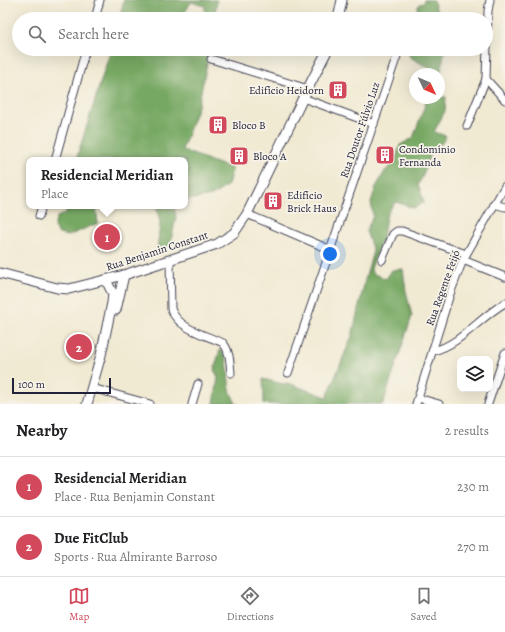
<!DOCTYPE html>
<html lang="en">
<head>
<meta charset="utf-8">
<style>
	:root { --surface:#fff; --page:#f2f2f2; --text:#202124; --muted:#757577; --line:#e0e0e0; --accent:#d1495b }
	body { margin:0; font-family:Alegreya,serif; background:var(--page); color:var(--text) }
	.controls { position:absolute; right:12px; bottom:12px; display:grid; overflow:hidden; border-radius:8px; box-shadow:0 4px 16px #0002 }
	.controls button { width:36px; height:36px; display:grid; place-items:center; padding:0; border:0; border-bottom:1px solid var(--line); background:var(--surface); color:var(--text); font:20px sans-serif }
	.compass { position:absolute; left:409px; top:68px; width:36px; height:36px; border-radius:50%; background:var(--surface); box-shadow:0 4px 16px #0002; rotate:134deg }
	.scale { position:absolute; left:12px; bottom:10px; width:99px; box-sizing:border-box; padding-left:4px; border:2px solid #22223b; border-top:0; font-size:11px; line-height:14px; white-space:nowrap; color:#22223b; -webkit-text-stroke:3px #f7f3e8; paint-order:stroke }
	.you { position:absolute; left:330px; top:254px; width:14px; height:14px; margin:-10px; border:3px solid #fff; border-radius:50%; background:#1a73e8; box-shadow:0 0 0 6px #1a73e833 }
	.badge { display:grid; place-items:center; width:26px; height:26px; border-radius:50%; background:var(--accent); color:#fff; font-size:13px; font-weight:700 }
	.pin { position:absolute; translate:-50% -50%; border:2px solid #fff; box-shadow:0 1px 4px #0006 }
	.popup { position:absolute; left:26px; top:157px; width:162px; height:52px; box-sizing:border-box; display:grid; place-content:center; border-radius:8px; background:var(--surface); filter:drop-shadow(0 1px 3px #0005); font-size:13px; white-space:nowrap; color:var(--muted) }
	.popup b { font-size:15px; color:var(--text) }
	.popup::after { content:''; position:absolute; left:50%; top:100%; margin-left:-8px; border:8px solid transparent; border-top-color:var(--surface) }
	.list { margin:0; padding:0; list-style:none }
	h2 { display:flex; justify-content:space-between; align-items:center; height:52px; margin:0; padding:0 16px; font-size:17px }
	h2 small { font-size:13px; font-weight:400; color:var(--muted) }
	.list li { display:grid; grid-template-columns:26px 1fr auto; gap:12px; align-items:center; box-sizing:border-box; height:60px; padding:0 16px; border-top:1px solid var(--line) }
	.list b { display:block; font-size:15px; white-space:nowrap }
	.list p { margin:0; font-size:13px; white-space:nowrap; color:var(--muted) }
	.list em { font-size:13px; font-style:normal; color:var(--muted) }
	.icon { flex:none; width:22px; height:22px; fill:none; stroke:currentColor; stroke-width:2; stroke-linecap:round; stroke-linejoin:round }
	.map { position:relative; flex:none; width:505px; height:404px; overflow:hidden }
	.search { position:absolute; background:var(--surface); box-shadow:0 4px 16px #0002; left:12px; right:12px; top:12px; height:44px; display:flex; align-items:center; gap:10px; box-sizing:border-box; padding:0 14px; border-radius:22px; color:var(--muted); font-size:15px }
	.sheet { height:172px; background:var(--surface) }
	nav { display:flex; justify-content:space-around; align-items:center; box-sizing:border-box; height:56px; border-top:1px solid var(--line); background:var(--surface); font-size:11px; color:var(--muted) }
	nav a { display:grid; justify-items:center; gap:2px }
	nav .on { color:var(--accent) }
	.map>svg:first-child { display:block }
</style>
</head>
<body>
<div class="map">
<svg width="505" height="404" viewBox="0 0 505 404">
	<rect width="100%" height="100%" fill="#f7f3e8"/>
	<filter id="ink" filterUnits="userSpaceOnUse"><feTurbulence type="fractalNoise" baseFrequency=".025" numOctaves="2"/><feDisplacementMap in="SourceGraphic" scale="8" xChannelSelector="R" yChannelSelector="G"/><feConvolveMatrix kernelMatrix="1 2 1 2 8 2 1 2 1" color-interpolation-filters="sRGB"/></filter>
	<filter id="wash" filterUnits="userSpaceOnUse"><feTurbulence type="fractalNoise" baseFrequency=".012" numOctaves="4" result="noise"/><feDisplacementMap in="SourceGraphic" scale="16" xChannelSelector="R" yChannelSelector="G"/><feGaussianBlur stdDeviation="0.9" result="paint"/><feColorMatrix in="noise" values="0 0 0 0 0 0 0 0 0 0 0 0 0 0 0 0 0 1.4 0 .05"/><feComposite in="paint" operator="in"/></filter>
	<g filter="url(#wash)">
		<rect width="100%" height="100%" fill="#f1ead3"/>
		<!-- forest -->
		<g fill="#77a863" stroke="#4c654f">
			<polygon points="124,0 217,0 215,14 209,14 205,11 205,6 191,2 181,19 119,19"/>
			<polygon points="424,0 433,0 437,11 435,19 414,19 419,4 423,3"/>
			<polygon points="111,49 210,49 198,106 182,150 232,169 228,185 212,196 185,200 185,160 81,160 77,157"/>
			<polygon points="407,49 445,49 439,81 439,74 429,74 429,68 410,57"/>
			<path d="M439,97h7l-1,14 -11,21 12,4c-5,10 -8,10 -14,17 -8,9 -6,22 -14,31l6,18 -10,6 -18,-6c-14,15 -9,19 -14,37 -3,10 -8,20 -11,30l1,4 14,6 6,-9 11,-1 3,22 6,25 -29,88h-119l-1,-25 20,5 5,-1 39,14 25,-61 14,-60 4,-14 3,-11 -7,-20 7,-15 -2,-14 5,-15 9,-16 10,-9 5,-17 13,-7 12,-33 1,-7z"/>
			<polygon points="67,206 96,206 98,223 68,236 59,234 54,227 57,217 66,213"/>
			<polygon points="156,206 174,206 176,217 170,245 157,251 160,222"/>
			<path d="M220,350c11,8 7,27 10,39 1,5 4,10 6,15h-22l4,-27 -4,-7z"/>
		</g>
	</g>
	<g filter="url(#ink)">
		<g fill="none" stroke-linecap="round" stroke-linejoin="round">
			<!-- minor casing -->
			<g stroke="#414052" stroke-width="9">
				<g id="minor">
					<polyline points="490,0 488,11 486,79 505,100"/>
					<polyline points="95,19 100,0"/>
					<polyline points="211,59 308,89"/>
					<polyline points="303,98 374,124"/>
					<polyline points="467,126 486,79"/>
					<polyline points="55,160 86,49"/>
					<polyline points="494,204 505,207"/>
					<polyline points="247,214 331,250"/>
					<polyline points="39,216 42,206"/>
					<path d="M170,260l1,49c7,20 35,26 52,34 7,8 7,20 8,30"/>
					<polyline points="382,260 393,234 397,231 402,231 466,254"/>
					<polyline points="463,260 505,277"/>
					<path d="M433,351c27,-6 48,-35 72,-48"/>
					<polyline points="288,373 398,53"/>
					<polyline points="92,388 150,404"/>
					<polyline points="418,398 439,404"/>
					<polyline points="192,404 198,384"/>
					<polyline points="416,404 450,294 463,260 505,186"/>
					<polyline points="488,404 505,353"/>
				</g>
			</g>
			<!-- major casing -->
			<g stroke="#414052" stroke-width="11">
				<g id="major">
					<polyline points="338,19 342,0"/>
					<polyline points="0,273 57,288 69,289 77,287 124,275 217,244 234,233 247,214 303,98 328,49"/>
					<polyline points="116,310 124,275"/>
					<polyline points="87,404 101,355 112,303 113,294 106,280"/>
				</g>
			</g>
			<!-- minor -->
			<use href="#minor" stroke="#fff" stroke-width="7"/>
			<!-- major -->
			<use href="#major" stroke="#fff" stroke-width="9"/>
		</g>
	</g>
	<!-- icons -->
	<defs>
		<g id="building-square" transform="scale(1)"><rect x="-9" y="-9" width="18" height="18" rx="4" fill="#d1495b" stroke="#f7f3e8"/><path d="M-4-6H4V6H1V3H-1V6H-4ZM-2.5-4.3h1.7v1.8h-1.7ZM.8-4.3h1.7v1.8H.8ZM-2.5-1h1.7V.8h-1.7ZM.8-1h1.7V.8H.8Z" fill="#fff"/></g>
	</defs>
	<g fill-rule="evenodd">
		<use href="#building-square" x="338" y="90"/>
		<use href="#building-square" x="218" y="125"/>
		<use href="#building-square" x="385" y="155"/>
		<use href="#building-square" x="239" y="156"/>
		<use href="#building-square" x="273" y="201"/>
	</g>
	<g text-anchor="middle" dominant-baseline="central" stroke-width="3.5" stroke-linejoin="round" paint-order="stroke">
		<!-- poi labels -->
		<g font-size="11" fill="#22223b" stroke="#f7f3e8" text-anchor="start">
			<text x="324" y="90" text-anchor="end">Edifício Heidorn</text>
			<text x="232" y="125">Bloco B</text>
			<text x="399" y="149">Condomínio<tspan x="399" dy="13">Fernanda</tspan></text>
			<text x="253" y="156">Bloco A</text>
			<text x="287" y="195">Edifício<tspan x="287" dy="13">Brick Haus</tspan></text>
		</g>
		<!-- street labels -->
		<g font-size="11" fill="#22223b" stroke="#f7f3e8">
			<text transform="translate(360 130) rotate(-71)">Rua Doutor Fúlvio Luz</text>
			<text transform="translate(157 251) rotate(-18)">Rua Benjamin Constant</text>
			<text transform="translate(443 288) rotate(-70)">Rua Regente Feijó</text>
		</g>
	</g>
</svg>
<div class="controls">
<button><svg class="icon" aria-label="layers" viewBox="0 0 24 24"><path d="M12 4l9 5-9 5-9-5zM3 14l9 5 9-5"/></svg></button>
</div>
<svg class="compass" viewBox="-18 -18 36 36"><path d="M0-13l5 13h-10z" fill="#e53935"/><path d="M0 13l5-13h-10z" fill="#757577"/></svg>
<div class="scale">100 m</div>
<div class="you"></div>
<div class="pin badge" style="left:107px;top:237px">1</div>
<div class="popup"><b>Residencial Meridian</b>Place</div>
<div class="pin badge" style="left:79px;top:347px">2</div>
<div class="search"><svg class="icon" aria-label="search" viewBox="0 0 24 24"><circle cx="10" cy="10" r="6"/><path d="M15 15l6 6"/></svg>Search here</div>
</div>
<section class="sheet">
<h2>Nearby<small>2 results</small></h2>
<ul class="list">
<li><span class="badge">1</span><div><b>Residencial Meridian</b><p>Place · Rua Benjamin Constant</p></div><em>230 m</em></li>
<li><span class="badge">2</span><div><b>Due FitClub</b><p>Sports · Rua Almirante Barroso</p></div><em>270 m</em></li>
</ul>
</section>
<nav>
<a class="on"><svg class="icon" aria-label="map" viewBox="0 0 24 24"><path d="M3 6l6-2 6 2 6-2v14l-6 2-6-2-6 2zM9 4v14M15 6v14"/></svg>Map</a>
<a><svg class="icon" aria-label="directions" viewBox="0 0 24 24"><path d="M12 3l9 9-9 9-9-9zM9 14v-3h6M13 9l2 2-2 2"/></svg>Directions</a>
<a><svg class="icon" aria-label="saved" viewBox="0 0 24 24"><path d="M7 4h10v16l-5-4-5 4z"/></svg>Saved</a>
</nav>
</body>
</html>
